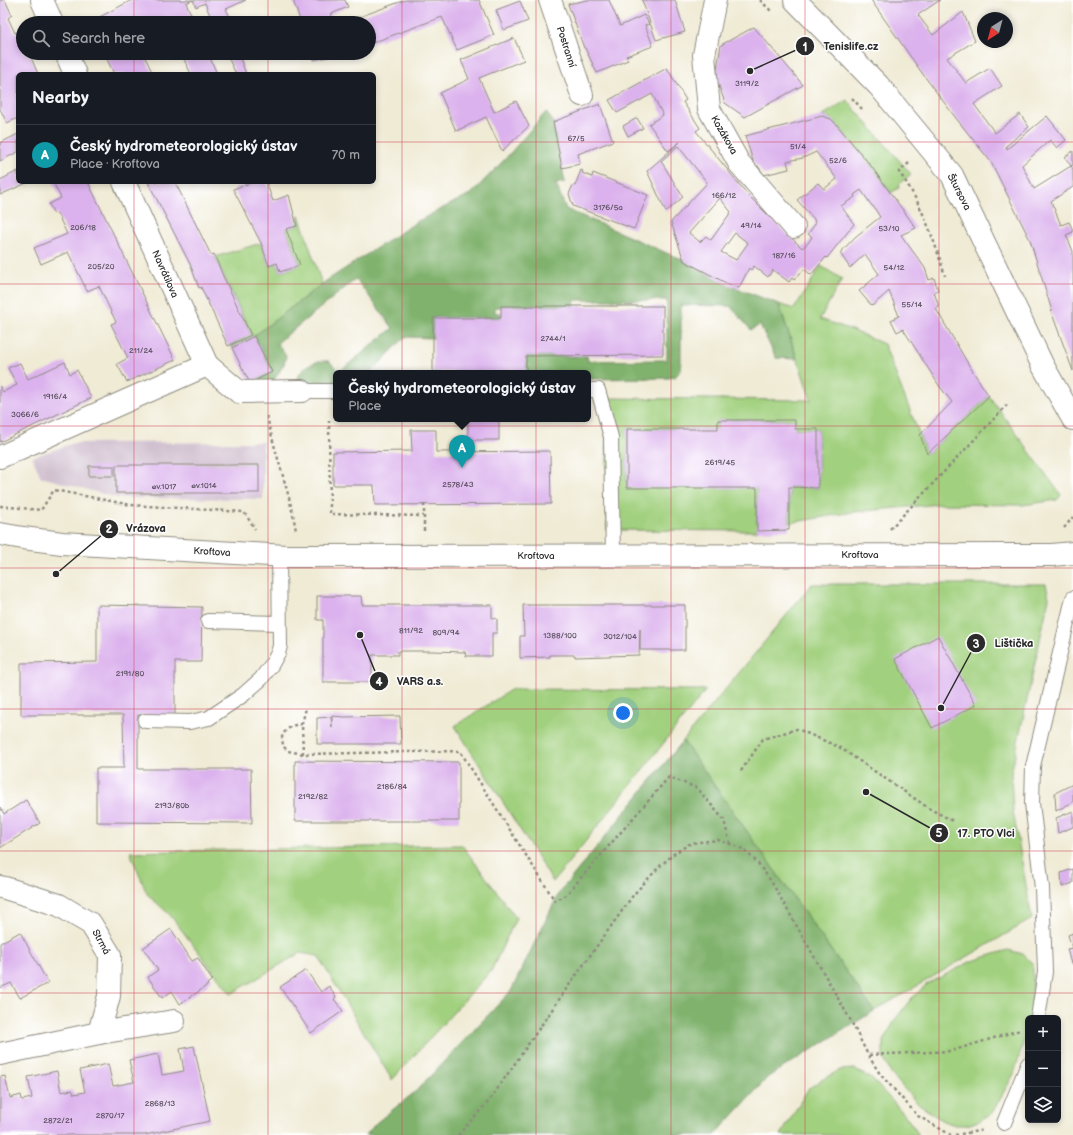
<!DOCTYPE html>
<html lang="en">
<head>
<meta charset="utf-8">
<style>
	:root { --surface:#171b24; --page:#20242c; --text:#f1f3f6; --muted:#9ea1a6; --line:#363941; --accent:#b45309 }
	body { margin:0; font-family:"Balsamiq Sans",sans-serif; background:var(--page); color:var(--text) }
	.controls { position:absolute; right:12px; bottom:12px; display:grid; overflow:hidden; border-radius:6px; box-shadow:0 2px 6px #0003 }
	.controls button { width:36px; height:36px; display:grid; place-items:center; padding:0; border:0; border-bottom:1px solid var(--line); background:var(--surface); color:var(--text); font:20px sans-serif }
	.compass { position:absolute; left:977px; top:12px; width:36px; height:36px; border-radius:50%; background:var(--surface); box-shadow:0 2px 6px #0003; rotate:216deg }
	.you { position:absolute; left:623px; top:713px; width:14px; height:14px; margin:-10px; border:3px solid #fff; border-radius:50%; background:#1a73e8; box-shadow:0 0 0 6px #1a73e833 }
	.badge { display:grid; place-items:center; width:26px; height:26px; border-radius:50%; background:var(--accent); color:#fff; font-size:13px; font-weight:700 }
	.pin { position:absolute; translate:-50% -33px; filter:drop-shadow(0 1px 2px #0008) }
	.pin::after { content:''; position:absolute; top:21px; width:14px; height:12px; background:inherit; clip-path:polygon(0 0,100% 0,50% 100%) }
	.popup { position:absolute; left:333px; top:370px; width:258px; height:52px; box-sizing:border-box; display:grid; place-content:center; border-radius:6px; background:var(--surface); filter:drop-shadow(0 1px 3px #0005); font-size:13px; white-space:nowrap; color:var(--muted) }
	.popup b { font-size:15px; color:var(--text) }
	.popup::after { content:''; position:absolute; left:50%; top:100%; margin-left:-8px; border:8px solid transparent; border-top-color:var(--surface) }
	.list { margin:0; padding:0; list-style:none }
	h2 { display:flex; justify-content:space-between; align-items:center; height:52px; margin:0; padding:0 16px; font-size:17px }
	h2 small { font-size:13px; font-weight:400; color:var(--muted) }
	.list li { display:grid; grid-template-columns:26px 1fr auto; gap:12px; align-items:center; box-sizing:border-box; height:60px; padding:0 16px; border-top:1px solid var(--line) }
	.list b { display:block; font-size:15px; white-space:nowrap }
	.list p { margin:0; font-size:13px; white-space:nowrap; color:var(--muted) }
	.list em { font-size:13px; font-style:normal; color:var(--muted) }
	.icon { flex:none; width:22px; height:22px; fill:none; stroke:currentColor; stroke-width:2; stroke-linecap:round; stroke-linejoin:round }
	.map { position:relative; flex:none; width:1073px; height:1135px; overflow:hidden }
	.search { position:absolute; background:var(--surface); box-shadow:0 2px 6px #0003; left:16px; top:16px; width:360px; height:44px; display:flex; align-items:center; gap:10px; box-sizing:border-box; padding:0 14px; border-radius:22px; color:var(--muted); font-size:15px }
	.panel { position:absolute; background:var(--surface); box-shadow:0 2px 6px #0003; left:16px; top:72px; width:360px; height:112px; border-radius:6px }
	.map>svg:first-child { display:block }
</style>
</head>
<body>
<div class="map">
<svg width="1073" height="1135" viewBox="0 0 1073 1135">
	<rect width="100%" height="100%" fill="#fff"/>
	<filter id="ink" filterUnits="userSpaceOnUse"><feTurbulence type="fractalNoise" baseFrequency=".025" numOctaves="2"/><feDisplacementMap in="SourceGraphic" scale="8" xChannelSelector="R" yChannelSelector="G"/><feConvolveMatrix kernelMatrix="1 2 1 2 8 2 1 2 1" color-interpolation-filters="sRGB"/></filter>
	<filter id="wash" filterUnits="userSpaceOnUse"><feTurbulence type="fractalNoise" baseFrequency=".012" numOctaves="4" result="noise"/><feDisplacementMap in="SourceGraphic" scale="16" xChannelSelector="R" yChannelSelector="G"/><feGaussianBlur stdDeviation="0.9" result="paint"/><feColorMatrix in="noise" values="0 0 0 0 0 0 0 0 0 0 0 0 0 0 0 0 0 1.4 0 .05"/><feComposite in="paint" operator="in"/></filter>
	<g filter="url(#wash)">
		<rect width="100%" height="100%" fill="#f0ebd5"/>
		<!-- industrial -->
		<polygon fill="#cfbdce" points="263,442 263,499 118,498 41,477 32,457 74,443"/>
		<!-- green -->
		<g fill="#a1d07e" stroke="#667e54">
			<polygon points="847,100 911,174 899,184 900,187 891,193 871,166 837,125 831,119 822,116"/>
			<polygon points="299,215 322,284 254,336 232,348 231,345 251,334 215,257 261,243 269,266 277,263 280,272 300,265 286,229 297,226"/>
			<polygon points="821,266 842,279 820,319 849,329 884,344 927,454 989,396 1061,495 1057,500 1023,505 940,504 853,512 789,523 789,487 818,488 818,429 795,429 795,420 718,420 718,429 627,429 627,487 757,488 757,531 607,530 606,398 811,400 779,304 794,309"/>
			<polygon points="812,584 1046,584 1049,598 1011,774 1013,811 1032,919 874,1011 683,741"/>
			<polygon points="512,689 706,690 553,882 455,726"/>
			<polygon points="462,845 516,918 491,971 392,1080 318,956 300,953 231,994 170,915 147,894 130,852"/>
			<polygon points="1008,950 1023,954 1033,964 1033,984 1031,1016 1030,1018 1028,1018 1028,1027 1014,1074 1001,1097 992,1113 979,1121 967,1125 955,1125 943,1121 918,1104 891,1074 883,1057 883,1041 897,1017 911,999 927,984 972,961"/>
			<polygon points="855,1069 873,1080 905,1115 919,1135 781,1135 808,1089 821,1080 840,1070"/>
		</g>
		<!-- forest -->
		<g fill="#80b26d" stroke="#566e4c">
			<path d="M546,112l7,10 12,60 -9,2 10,25 119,52 43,24 51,19 18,55 -21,-1 -16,-33 -9,5 -21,-24 -49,-1v65l-6,7 -7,1 -80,1v-6h-62v-17h61l1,5 79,-1v-60h-92l-1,6h-73v1h-6v6h6v5h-68v20l-28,-1 -35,36h-34v9h-37l-2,-2c4,-14 18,-20 32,-19l10,11 54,-44 -37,-49 -79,64 9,13 -2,8 -11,18h-22l21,-10 -18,-36 72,-55 92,-60 54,-28 34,-35z"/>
			<polygon points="683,741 874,1011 768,1077 715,1135 366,1135 376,1123 415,1092 511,991 559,893"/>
		</g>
		<g id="blocks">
			<!-- building -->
			<g fill="#dbb2ed" fill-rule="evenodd">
				<polygon points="0,0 5,0 12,15 8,18 15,33 19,31 23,40 23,53 29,53 38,74 18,74 18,118 7,123 0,109"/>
				<polygon points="132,0 193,0 186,3 195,23 90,23 90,22"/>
				<polygon points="193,0 246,0 226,9 232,21 228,23 213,23 205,3 196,7"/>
				<polygon points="293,0 345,0 348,7 331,14 334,23 301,23"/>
				<polygon points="405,0 479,0 494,35 457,50 442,17 369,44 369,23 343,23"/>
				<polygon points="587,0 609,0 620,26 644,15 649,24 645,25 653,46 626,56 628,60 597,73 585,48 584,48 568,4"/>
				<polygon points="642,0 675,0 685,32 656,40"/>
				<polygon points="871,0 910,0 911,1 913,0 940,0 918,15 933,35 963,12 975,41 947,58 966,83 990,68 1002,86 974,104 995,133 1020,114 1029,127 1006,146 1007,149 1047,116 1066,140 1057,148 1050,140 1022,165 1034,189 1071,166 1073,169 1073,187 1051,201 1061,225 1069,222 1073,230 1073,232 1066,235 1073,251 1073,371 1051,311 1052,311 1030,240 991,162 955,117 922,73"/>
				<polygon points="520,1 528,21 504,30 496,10"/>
				<polygon points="754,27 803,85 745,117 725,103 717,80 717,69 721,45"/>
				<polygon points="514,38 524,60 479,78 494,112 516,101 529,126 502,151 486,117 456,131 440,93 469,79 461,60"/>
				<polygon points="104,53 143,53 153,74 114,74"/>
				<polygon points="181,53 208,53 217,74 191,74"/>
				<polygon points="226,53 238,53 246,74 236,74"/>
				<polygon points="312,53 341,53 341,54 314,60"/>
				<path d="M667,68l19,32 -3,2 17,26 -4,3 52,64 33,33 21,20 6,-5 4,-6 -4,-3 7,-10 -1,-5 -17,-19 21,-17 6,6 13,-10 -21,-27 -13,6 -16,3 2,8 -25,6 -6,-9h-1l-3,-2 -9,-28 77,-20 9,3 6,6 34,41 45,62 -15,7 24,33 4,12 5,-2 4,12 -4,2 5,15 -3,2 34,58 19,29 -62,58 -7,-19 32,-33 -12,-15 -37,-58 -6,3 -6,-12 8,-4 -10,-25 -17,15 -13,-15 20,-17 -14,-20 -15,14 -10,-15 15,-16 25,-20 -7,-11h-1l-11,-16 -7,5 1,2 -14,9 13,18 -27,34 -1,-1 -15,18 -7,-6 -10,11 -2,-2 -3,4 -16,-12 -5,7 -14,-11 -3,4 -2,-2 -10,20 -11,-4 -44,-23 -13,-39 36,-39 -1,-2 -28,-35 -17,15 22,36 -17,15 -19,-41 33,-29 -12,9 -19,-27 14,-9 -11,-21 -35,19 -8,-13zM720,198l11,14 -20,28 -5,-4 -6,6 -11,-9zM735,233l13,10 -12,17 -15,-8z"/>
				<polygon points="600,104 613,141 578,154 580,164 562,168 553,122"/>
				<polygon points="637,118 643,128 628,136 623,126"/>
				<polygon points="18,134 18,152 0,161 0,143"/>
				<polygon points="1073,151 1073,165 1071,166 1065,157"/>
				<polygon points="581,170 583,171 582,173 592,177 593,173 648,195 634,229 573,206 569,194 573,185 575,186"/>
				<polygon points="18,171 18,182 29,182 0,195 0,180"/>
				<polygon points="53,182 88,182 175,360 127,382 117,364 128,358 111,324 116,322 99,286 87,291 68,252 41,264 34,248 67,234 57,213 54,214 49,204 61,198"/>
				<polygon points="148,182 175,182 211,255 214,254 223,276 251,335 228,346 201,287 199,288 190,264"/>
				<polygon points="254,182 266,182 273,201 289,195 297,226 286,229 300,265 280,272 277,263 269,266 261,243 233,189"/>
				<polygon points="501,306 663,306 663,355 526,356 526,372 433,372 433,318 501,318"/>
				<polygon points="254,336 272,372 250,383 232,348"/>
				<polygon points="65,362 70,374 77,370 91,398 0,442 0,386 3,392 17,385 8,368 20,363 28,379"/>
				<rect x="468" y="419" width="31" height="21"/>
				<polygon points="718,420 795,420 795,429 818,429 818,488 789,487 789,530 757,531 757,488 627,488 627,429 718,429"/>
				<polygon points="411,430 436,430 436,452 550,451 551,504 375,505 374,485 333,485 333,452 412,451"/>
				<rect x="116" y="465" width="143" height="28"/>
				<rect x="89" y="466" width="25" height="10"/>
				<polygon points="317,596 361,596 362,605 492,605 492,618 497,619 497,633 492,633 492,656 466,656 465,652 432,651 398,651 398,655 372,655 372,682 323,682 323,620 317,620"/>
				<polygon points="97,605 202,607 201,662 175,662 175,715 138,715 138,769 251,769 252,823 96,822 96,768 124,768 123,715 21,715 21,663 97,662"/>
				<polygon points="523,605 685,605 685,650 640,650 640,629 639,655 575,657 575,655 550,655 550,657 520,658 520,636 524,636"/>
				<polygon points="938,636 976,705 932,728 895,659"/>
				<polygon points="332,716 344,717 400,716 401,744 317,744 317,718 331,717 332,728"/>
				<polygon points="295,761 459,762 459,821 295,821"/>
				<polygon points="1073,784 1073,802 1056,811 1055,793"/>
				<polygon points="26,800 40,823 0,848 0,807 4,814"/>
				<polygon points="1073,811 1073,827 1058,833 1056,818"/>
				<polygon points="1073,869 1073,883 1062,887 1061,873"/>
				<polygon points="171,929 192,961 198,958 212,980 207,984 208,985 180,1004 172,991 162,998 148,977 158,970 143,948"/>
				<polygon points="20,932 48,983 20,998 11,983 0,988 0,943"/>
				<polygon points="1073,933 1073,963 1071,964 1067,949 1072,948 1068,935"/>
				<polygon points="306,970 321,992 329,986 336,997 334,999 343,1011 311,1033 280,987"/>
				<polygon points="194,1046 210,1121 145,1135 0,1135 0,1077 5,1076 10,1098 21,1095 22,1100 32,1098 28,1077 57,1071 61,1092 72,1090 74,1094 85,1092 80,1070 108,1064 113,1086 134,1082 129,1060 158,1054 162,1075 184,1071 180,1049"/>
			</g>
		</g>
	</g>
	<g filter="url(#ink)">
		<use href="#blocks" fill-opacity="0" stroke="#8e8b80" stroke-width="1"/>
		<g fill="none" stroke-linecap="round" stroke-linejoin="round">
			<!-- lane casing -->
			<g stroke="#8e8b80" stroke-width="16">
				<g id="lane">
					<polyline points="588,390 598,390 611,437 613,556"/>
					<polyline points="302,391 336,391"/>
					<polyline points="208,621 279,623"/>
					<polyline points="145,721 190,722 209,718 243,695 261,679 272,664 278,653 280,646 279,556"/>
					<polyline points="1038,1018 1045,972 1042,888 1032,803 1033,766 1073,598"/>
					<polyline points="1004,1123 1028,1064"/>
				</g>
			</g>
			<!-- street casing -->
			<g stroke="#8e8b80" stroke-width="24">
				<g id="street">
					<polyline points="42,0 52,23"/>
					<polyline points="550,0 582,95"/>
					<polyline points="715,0 704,55 709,109 739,163 794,227"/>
					<polyline points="795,0 879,86 952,175 1043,366 1073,419"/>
					<polyline points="66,53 75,74"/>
					<polyline points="124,182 207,365"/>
					<polyline points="0,457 207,365 239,392 302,391"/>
					<polyline points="0,887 5,888 59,905 91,924 110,955 109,996 99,1033"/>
					<polyline points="0,1054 99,1033 174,1021"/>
				</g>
			</g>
			<!-- secondary casing -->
			<g stroke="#8e8b80" stroke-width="24">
				<polyline id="secondary" points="0,534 23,538 62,543 286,556 1052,555 1073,553"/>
			</g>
			<!-- path -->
			<g stroke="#8e8b80" stroke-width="2.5" stroke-dasharray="3 3" stroke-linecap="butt">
				<polyline points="760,0 771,11"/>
				<polyline points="852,98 862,109"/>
				<path d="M909,163l-10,9c23,31 35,68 46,104"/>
				<path d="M267,416c8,39 23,76 29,115"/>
				<polyline points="329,420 330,514 424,516"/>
				<polyline points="0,506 41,510 54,490 131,505 244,512 255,529"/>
				<polyline points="1064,528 1073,517"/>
				<polyline points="890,529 1007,405"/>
				<polyline points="424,531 424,504"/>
				<path d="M302,724c-9,0 -14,4 -20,11l1,11 5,5 15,3 157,-3 95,150 11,-6 103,-118 28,11 27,32 6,24"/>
				<polyline points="303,754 302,724 306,708"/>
				<polyline points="741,771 763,739 797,729 839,747 930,809 953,821"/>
				<polyline points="869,1055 951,1051 1020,1030"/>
				<polyline points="458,1135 489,1101 567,988 634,894 660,866 675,853 691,843 718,840 730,844 743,849 757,862 771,881 851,1021 868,1055 880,1074 918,1116 951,1135"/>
				<polyline points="955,1135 984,1130"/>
			</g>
			<!-- lane -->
			<use href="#lane" stroke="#fff" stroke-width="14"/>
			<!-- street -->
			<use href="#street" stroke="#fff" stroke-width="22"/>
			<!-- secondary -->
			<use href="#secondary" stroke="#fff" stroke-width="22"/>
		</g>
	</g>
	<!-- grid -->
	<path fill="none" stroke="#d1495b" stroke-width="1" stroke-opacity="0.55" d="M134,0v23M268,0v23M402,0v1135M536,0v1135M671,0v1135M805,0v1135M939,0v1135M134,53v21M268,53v21M0,142h18M374,142h699M134,182v953M268,182v953M0,284h1073M0,426h1073M0,568h1073M0,709h1073M0,851h1073M0,993h1073"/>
	<g text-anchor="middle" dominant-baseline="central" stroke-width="3" stroke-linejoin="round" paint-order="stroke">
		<!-- number labels -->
		<g font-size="8" fill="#574d5c">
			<text x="747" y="83">3119/2</text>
			<text x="576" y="138">67/5</text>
			<text x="798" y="146">51/4</text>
			<text x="838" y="160">52/6</text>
			<text x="724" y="195">166/12</text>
			<text x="608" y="207">3176/5a</text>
			<text x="751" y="225">49/14</text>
			<text x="83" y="227">206/18</text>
			<text x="889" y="228">53/10</text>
			<text x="784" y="255">187/16</text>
			<text x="101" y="266">205/20</text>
			<text x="894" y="267">54/12</text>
			<text x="912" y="304">55/14</text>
			<text x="553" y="338">2744/1</text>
			<text x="141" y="350">211/24</text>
			<text x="55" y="396">1916/4</text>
			<text x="25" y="414">3066/6</text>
			<text x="720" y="462">2619/45</text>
			<text x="458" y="484">2578/43</text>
			<text x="204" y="485">ev.1014</text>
			<text x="164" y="486">ev.1017</text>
			<text x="411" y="630">811/92</text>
			<text x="446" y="632">809/94</text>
			<text x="560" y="635">1388/100</text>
			<text x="620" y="636">3012/104</text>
			<text x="130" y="673">2191/80</text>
			<text x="392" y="786">2186/84</text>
			<text x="313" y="796">2192/82</text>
			<text x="172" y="805">2193/80b</text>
			<text x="160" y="1103">2868/13</text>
			<text x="110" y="1115">2870/17</text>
			<text x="58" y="1120">2872/21</text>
		</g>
		<!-- street labels -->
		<g font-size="10" fill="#2b2b2b" stroke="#fff">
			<text transform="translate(566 47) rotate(72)">Postranní</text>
			<text transform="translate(724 135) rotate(60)">Kozákova</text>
			<text transform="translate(959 192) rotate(63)">Štursova</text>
			<text transform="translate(165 274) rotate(66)">Navrátilova</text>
			<text transform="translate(212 552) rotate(3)">Kroftova</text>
			<text x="860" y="555">Kroftova</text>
			<text x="536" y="556">Kroftova</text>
			<text transform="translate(101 942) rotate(61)">Strmá</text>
		</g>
	</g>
	<!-- callouts -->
	<path fill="none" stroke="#2b2b2b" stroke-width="1.5" d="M750 71L805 46M56 574L109 529M941 708L976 643M360 635L379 681M866 792L939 833"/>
	<g fill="#2b2b2b" stroke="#fff" stroke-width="1.5">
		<circle cx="750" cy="71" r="4"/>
		<circle cx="56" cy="574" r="4"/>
		<circle cx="941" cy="708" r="4"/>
		<circle cx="360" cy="635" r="4"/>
		<circle cx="866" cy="792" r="4"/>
		<circle cx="805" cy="46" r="10"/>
		<circle cx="109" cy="529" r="10"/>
		<circle cx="976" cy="643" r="10"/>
		<circle cx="379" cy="681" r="10"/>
		<circle cx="939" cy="833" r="10"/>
	</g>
	<g font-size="12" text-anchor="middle" font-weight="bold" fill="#fff">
		<text x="805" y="51">1</text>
		<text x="109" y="533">2</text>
		<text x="976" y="648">3</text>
		<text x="379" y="686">4</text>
		<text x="939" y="837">5</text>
	</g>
	<g font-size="11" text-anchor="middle" font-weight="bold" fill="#2b2b2b" stroke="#fff" stroke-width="3" stroke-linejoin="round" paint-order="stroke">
		<text x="851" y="50">Tenislife.cz</text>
		<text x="146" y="532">Vrázova</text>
		<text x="1014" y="647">Lištička</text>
		<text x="420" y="685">VARS a.s.</text>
		<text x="986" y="837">17. PTO Vlci</text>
	</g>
</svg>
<div class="controls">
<button>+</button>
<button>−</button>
<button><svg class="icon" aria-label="layers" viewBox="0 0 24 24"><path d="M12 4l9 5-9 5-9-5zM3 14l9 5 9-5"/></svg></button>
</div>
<svg class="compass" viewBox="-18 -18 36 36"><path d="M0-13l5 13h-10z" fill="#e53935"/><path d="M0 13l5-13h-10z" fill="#9ea1a6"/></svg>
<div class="you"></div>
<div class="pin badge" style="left:462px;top:468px;background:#0f9aa8">A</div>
<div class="popup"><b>Český hydrometeorologický ústav</b>Place</div>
<div class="search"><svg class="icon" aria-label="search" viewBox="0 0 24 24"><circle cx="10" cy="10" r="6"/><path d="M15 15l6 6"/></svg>Search here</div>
<section class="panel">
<h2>Nearby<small></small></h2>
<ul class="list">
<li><span class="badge" style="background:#0f9aa8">A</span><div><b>Český hydrometeorologický ústav</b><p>Place · Kroftova</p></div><em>70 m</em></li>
</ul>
</section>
</div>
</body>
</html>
